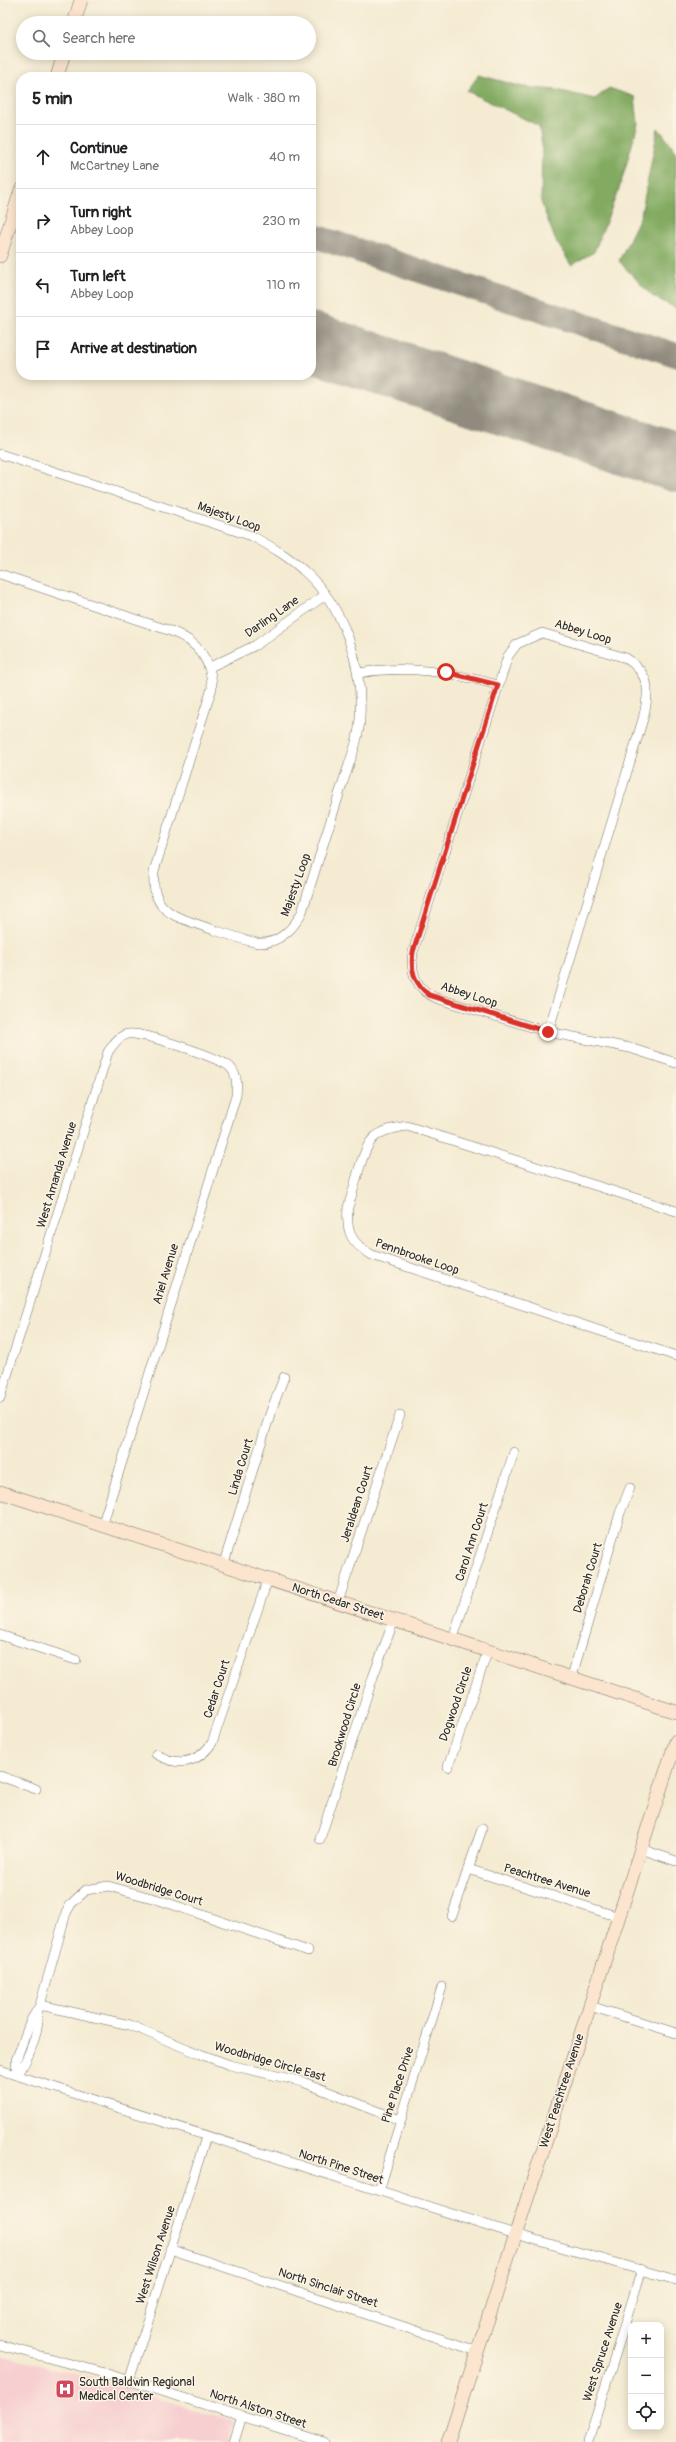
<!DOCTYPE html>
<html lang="en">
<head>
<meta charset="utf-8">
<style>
	:root { --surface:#fff; --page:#f6f6f6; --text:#202124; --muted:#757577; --line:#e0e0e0 }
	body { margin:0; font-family:Pangolin,sans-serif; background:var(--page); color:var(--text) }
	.controls { position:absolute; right:12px; bottom:12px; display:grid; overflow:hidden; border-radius:8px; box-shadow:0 2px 10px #0003 }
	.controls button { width:36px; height:36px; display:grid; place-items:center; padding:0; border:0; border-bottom:1px solid var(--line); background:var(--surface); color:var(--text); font:20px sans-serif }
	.stop { position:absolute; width:12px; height:12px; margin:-9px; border:3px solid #d93025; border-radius:50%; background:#fff }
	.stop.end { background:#d93025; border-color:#fff; box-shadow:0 1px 4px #0008 }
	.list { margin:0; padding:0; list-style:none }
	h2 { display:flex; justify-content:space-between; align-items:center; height:52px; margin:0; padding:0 16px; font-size:17px }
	h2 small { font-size:13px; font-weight:400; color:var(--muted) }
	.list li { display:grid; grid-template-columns:26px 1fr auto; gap:12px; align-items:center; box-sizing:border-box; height:64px; padding:0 16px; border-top:1px solid var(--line) }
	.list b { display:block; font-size:15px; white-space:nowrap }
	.list p { margin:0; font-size:13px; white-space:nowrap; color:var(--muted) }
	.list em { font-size:13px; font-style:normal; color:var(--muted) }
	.icon { flex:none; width:22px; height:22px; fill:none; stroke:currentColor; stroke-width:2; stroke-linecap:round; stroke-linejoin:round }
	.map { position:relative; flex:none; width:676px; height:2442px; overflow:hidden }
	.search { position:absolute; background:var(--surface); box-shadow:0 2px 10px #0003; left:16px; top:16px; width:300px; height:44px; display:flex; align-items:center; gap:10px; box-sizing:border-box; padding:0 14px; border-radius:22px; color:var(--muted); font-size:15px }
	.panel { position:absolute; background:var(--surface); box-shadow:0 2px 10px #0003; left:16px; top:72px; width:300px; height:308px; border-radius:16px }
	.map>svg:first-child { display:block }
</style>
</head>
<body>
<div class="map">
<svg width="676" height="2442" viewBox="0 0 676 2442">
	<rect width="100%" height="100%" fill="#fcf5e5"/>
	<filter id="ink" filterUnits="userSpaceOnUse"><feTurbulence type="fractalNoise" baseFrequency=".025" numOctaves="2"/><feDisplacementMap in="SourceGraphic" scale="8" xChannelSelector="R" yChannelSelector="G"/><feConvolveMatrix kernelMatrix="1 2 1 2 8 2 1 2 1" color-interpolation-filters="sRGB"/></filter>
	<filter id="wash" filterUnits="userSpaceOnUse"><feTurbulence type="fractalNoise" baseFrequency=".012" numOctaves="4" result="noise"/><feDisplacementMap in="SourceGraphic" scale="16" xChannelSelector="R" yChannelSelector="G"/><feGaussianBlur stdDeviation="0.9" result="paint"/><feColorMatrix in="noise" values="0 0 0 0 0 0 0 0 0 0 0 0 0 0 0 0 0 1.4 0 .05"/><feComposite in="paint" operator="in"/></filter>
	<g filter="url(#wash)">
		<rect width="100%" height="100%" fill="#f4ebd2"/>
		<!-- built -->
		<polygon fill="#f7cfd1" points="0,2355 80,2375 234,2421 228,2442 0,2442"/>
		<!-- forest -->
		<g fill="#82aa60" stroke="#566a46">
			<polygon points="479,75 523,87 556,90 595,99 609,88 635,97 638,124 620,186 594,252 571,265 555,239 541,202 542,145 539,126 467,91"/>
			<polygon points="658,128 676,151 676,308 652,296 619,261 641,215"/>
		</g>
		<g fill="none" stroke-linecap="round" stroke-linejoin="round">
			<!-- taxiway -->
			<polyline stroke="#908b7e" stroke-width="24" points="311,235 676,355"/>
			<!-- runway -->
			<polyline stroke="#908b7e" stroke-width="60" points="311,342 676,462"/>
		</g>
	</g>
	<g filter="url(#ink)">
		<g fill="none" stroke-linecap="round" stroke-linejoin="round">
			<!-- street casing -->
			<g stroke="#716e65" stroke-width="10">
				<g id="street">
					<path d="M0,454l252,82c18,10 36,20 51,34 41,36 60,94 57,148 -1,23 -12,48 -19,70 -13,41 -26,83 -39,124 -8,16 -23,32 -43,31 -7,0 -77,-23 -85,-28 -4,-2 -9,-6 -12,-9 -8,-11 -9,-22 -8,-35l58,-183c0,-28 -15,-47 -41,-57l-171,-57"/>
					<polyline points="210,667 256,645 325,595"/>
					<path d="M359,673c48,-8 92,-1 139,12"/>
					<path d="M548,1032l95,-313c7,-28 8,-44 -17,-61l-84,-25 -25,11 -9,12 -95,296c-3,20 3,37 23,46l112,34 82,16 46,15"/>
					<path d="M676,1211l-269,-85c-13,2 -31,5 -38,18 -9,14 -15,46 -21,63 -2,24 2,36 24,48l304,101"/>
					<path d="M0,1398l108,-346c5,-7 10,-16 20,-18 12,-3 93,24 102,33 8,9 7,18 6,29l-134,430"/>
					<polyline points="223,1566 271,1411 284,1377"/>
					<polyline points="338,1602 400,1415"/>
					<polyline points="0,1635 76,1660"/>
					<polyline points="453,1638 514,1452"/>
					<polyline points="572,1676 620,1513 630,1488"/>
					<path d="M156,1754c22,13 41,10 56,-11l56,-164"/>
					<polyline points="448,1767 488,1650"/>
					<polyline points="0,1776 36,1789"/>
					<polyline points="320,1839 373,1677 394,1620"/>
					<polyline points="641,1849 676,1861"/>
					<polyline points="468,1869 619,1917"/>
					<polyline points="452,1916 482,1829"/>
					<polyline points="40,2005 130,2025 200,2054 230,2065 303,2082 400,2120"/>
					<polyline points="590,2006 676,2033"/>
					<polyline points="0,2070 515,2234 676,2280"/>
					<polyline points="17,2075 16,2060 31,2020 40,2005 66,1913 71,1904 86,1890 108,1886 159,1900 308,1951"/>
					<path d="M17,2075c10,-13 24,-46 20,-62"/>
					<polyline points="379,2191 442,1987"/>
					<polyline points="170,2249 477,2351"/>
					<polyline points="0,2345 101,2372 324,2442"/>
					<polyline points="129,2381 206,2137"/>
					<polyline points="234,2442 242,2416"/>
					<polyline points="588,2442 642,2269"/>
				</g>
			</g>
			<!-- secondary casing -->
			<g stroke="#716e65" stroke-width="14">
				<g id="secondary">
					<polyline points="74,23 81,0"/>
					<polyline points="57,77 64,53"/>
					<polyline points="0,256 21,190"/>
					<polyline points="0,1492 676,1712"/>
					<polyline points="448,2442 676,1741"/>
				</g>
			</g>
			<!-- street -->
			<use href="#street" stroke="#fff" stroke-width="9"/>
			<!-- secondary -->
			<use href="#secondary" stroke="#fce5cf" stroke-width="13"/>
		</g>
	</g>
	<g fill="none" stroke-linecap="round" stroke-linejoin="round" filter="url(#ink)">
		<!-- route -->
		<path stroke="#d93025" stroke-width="5" d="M446,672l52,13 -85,267c-3,18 1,31 16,43l119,37"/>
	</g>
	<!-- icons -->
	<defs>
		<g id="hospital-square" transform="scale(1)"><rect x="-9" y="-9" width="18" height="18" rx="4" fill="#d1495b" stroke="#fcf5e5"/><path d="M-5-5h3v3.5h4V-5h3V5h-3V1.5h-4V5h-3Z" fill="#fff"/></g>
	</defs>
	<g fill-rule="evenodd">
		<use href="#hospital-square" x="65" y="2389"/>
	</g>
	<g text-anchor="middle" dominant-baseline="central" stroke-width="3" stroke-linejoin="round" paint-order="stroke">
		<!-- street labels -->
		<g font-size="12" fill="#2b2b2b" stroke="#fcf5e5">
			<text transform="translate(229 517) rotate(20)">Majesty Loop</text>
			<text transform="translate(272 617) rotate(-35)">Darling Lane</text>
			<text transform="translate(583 632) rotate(17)">Abbey Loop</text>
			<text transform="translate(296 885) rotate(-70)">Majesty Loop</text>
			<text transform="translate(469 995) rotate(18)">Abbey Loop</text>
			<text transform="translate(57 1175) rotate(-73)">West Amanda Avenue</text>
			<text transform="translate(417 1257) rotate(19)">Pennbrooke Loop</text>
			<text transform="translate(166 1274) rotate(-73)">Ariel Avenue</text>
			<text transform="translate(241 1467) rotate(-73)">Linda Court</text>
			<text transform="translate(357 1504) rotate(-72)">Jeraldean Court</text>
			<text transform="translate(472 1542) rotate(-72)">Carol Ann Court</text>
			<text transform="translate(588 1578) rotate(-73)">Deborah Court</text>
			<text transform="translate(338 1602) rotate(18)">North Cedar Street</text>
			<text transform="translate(217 1689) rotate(-72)">Cedar Court</text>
			<text transform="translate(456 1704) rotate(-71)">Dogwood Circle</text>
			<text transform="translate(345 1725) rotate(-73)">Brookwood Circle</text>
			<text transform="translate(547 1881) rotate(17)">Peachtree Avenue</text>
			<text transform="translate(159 1889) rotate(17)">Woodbridge Court</text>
			<text transform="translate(270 2062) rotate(16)">Woodbridge Circle East</text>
			<text transform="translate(398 2085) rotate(-72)">Pine Place Drive</text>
			<text transform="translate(562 2091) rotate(-72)">West Peachtree Avenue</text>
			<text transform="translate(341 2167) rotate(18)">North Pine Street</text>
			<text transform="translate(156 2255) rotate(-72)">West Wilson Avenue</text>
			<text transform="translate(328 2288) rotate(18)">North Sinclair Street</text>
			<text transform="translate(603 2352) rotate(-72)">West Spruce Avenue</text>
			<text transform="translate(258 2409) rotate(18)">North Alston Street</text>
		</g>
		<!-- poi labels -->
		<g font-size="12" fill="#2b2b2b" stroke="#fcf5e5" text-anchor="start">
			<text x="79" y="2382">South Baldwin Regional<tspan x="79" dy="14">Medical Center</tspan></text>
		</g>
	</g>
</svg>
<div class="controls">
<button>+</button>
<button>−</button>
<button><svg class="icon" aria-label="locate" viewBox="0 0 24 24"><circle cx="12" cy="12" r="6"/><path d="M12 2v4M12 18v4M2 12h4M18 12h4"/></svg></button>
</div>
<div class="stop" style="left:446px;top:672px"></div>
<div class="stop end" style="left:548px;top:1032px"></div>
<div class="search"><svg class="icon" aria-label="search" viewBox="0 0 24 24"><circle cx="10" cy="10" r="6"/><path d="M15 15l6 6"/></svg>Search here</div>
<section class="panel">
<h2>5 min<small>Walk · 380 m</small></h2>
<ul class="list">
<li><svg class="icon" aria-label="ahead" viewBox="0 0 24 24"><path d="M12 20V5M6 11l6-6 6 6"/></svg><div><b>Continue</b><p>McCartney Lane</p></div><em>40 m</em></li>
<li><svg class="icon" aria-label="right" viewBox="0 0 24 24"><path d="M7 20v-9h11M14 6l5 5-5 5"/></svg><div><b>Turn right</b><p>Abbey Loop</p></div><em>230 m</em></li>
<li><svg class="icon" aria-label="left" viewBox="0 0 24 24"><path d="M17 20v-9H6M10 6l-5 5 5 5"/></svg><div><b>Turn left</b><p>Abbey Loop</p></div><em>110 m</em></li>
<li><svg class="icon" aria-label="arrive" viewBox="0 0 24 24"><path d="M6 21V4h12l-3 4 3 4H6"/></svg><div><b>Arrive at destination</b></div></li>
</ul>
</section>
</div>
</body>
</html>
